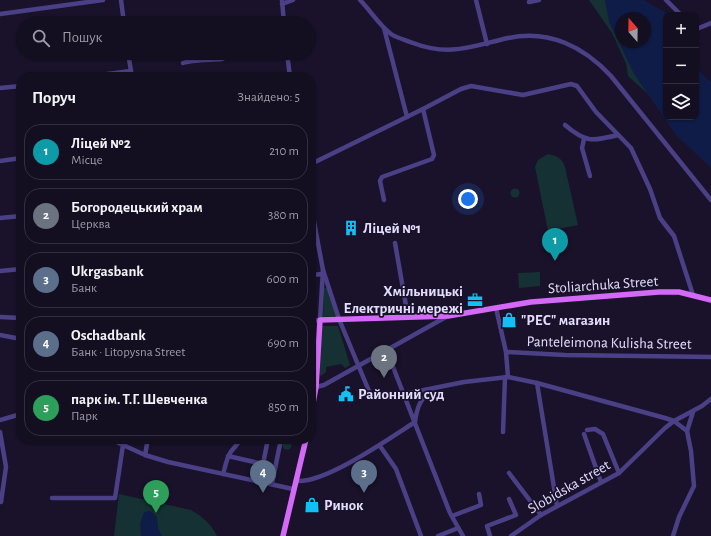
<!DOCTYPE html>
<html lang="uk">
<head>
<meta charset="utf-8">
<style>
	:root { --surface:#130e20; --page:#201c2d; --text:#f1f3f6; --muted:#9d9ca5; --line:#322e3e; --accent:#0f766e }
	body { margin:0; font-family:"Alegreya Sans",sans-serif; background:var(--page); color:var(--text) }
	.controls { position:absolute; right:12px; top:12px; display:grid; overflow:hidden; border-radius:8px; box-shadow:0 1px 3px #0004 }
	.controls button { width:36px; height:36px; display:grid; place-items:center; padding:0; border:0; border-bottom:1px solid var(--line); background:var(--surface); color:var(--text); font:20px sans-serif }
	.compass { position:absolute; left:615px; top:12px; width:36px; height:36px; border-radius:50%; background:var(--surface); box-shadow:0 1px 3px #0004; rotate:340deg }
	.you { position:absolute; left:468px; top:199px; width:14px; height:14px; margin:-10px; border:3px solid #fff; border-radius:50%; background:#1a73e8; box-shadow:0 0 0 6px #1a73e833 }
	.badge { display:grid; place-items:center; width:26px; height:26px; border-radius:50%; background:var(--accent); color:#fff; font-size:13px; font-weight:700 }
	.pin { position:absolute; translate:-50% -33px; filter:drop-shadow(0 1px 2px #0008) }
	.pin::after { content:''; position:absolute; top:21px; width:14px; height:12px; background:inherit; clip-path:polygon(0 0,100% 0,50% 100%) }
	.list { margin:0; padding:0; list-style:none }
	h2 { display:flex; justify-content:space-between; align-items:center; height:52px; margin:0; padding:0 16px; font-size:17px }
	h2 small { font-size:13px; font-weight:400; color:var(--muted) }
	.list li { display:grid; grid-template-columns:26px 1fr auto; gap:12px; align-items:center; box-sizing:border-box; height:56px; margin:0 8px 8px; padding:0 8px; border:1px solid var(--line); border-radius:16px }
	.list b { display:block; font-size:15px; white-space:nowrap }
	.list p { margin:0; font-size:13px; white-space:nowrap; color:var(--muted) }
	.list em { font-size:13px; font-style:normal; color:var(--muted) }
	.icon { flex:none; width:22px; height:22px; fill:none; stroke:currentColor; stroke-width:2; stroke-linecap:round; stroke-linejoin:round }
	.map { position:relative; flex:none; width:711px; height:536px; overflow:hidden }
	.search { position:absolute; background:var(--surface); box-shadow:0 1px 3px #0004; left:16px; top:16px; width:300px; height:44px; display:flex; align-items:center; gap:10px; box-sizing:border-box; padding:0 14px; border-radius:22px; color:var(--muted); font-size:15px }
	.panel { position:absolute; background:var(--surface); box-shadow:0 1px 3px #0004; left:16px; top:72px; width:300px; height:372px; border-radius:16px }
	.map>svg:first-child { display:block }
</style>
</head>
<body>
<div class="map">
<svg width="711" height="536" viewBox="0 0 711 536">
	<rect width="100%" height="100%" fill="#19122a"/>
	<!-- green -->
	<g fill="#153133">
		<polygon points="589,0 625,0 619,3 621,42 649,95 628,76 626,63 612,33"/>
		<path d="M548,154c9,2 14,4 17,13l13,58 -30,6 -13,-64 3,-7z"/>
		<circle cx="515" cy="193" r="4.5"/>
		<polygon points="540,272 540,286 519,288 518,273"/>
		<polygon points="324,288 327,288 336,316 323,317"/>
		<polygon points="322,326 338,326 350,365 345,368 341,364 326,367 326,372 321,376 319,373"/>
		<circle cx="287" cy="445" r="4.5"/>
		<path d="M119,494l72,16c12,7 20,14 26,26h-103z"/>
	</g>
	<!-- water -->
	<g fill="#0e1c47" fill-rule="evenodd">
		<path d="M605,0h39l26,15h-4v102h30v-49l15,14v86l-35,-33 -42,-61 -25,-52zM621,18h24v24h-24z"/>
		<polygon points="150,511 157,517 158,528 162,536 141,536 140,524 144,512"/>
	</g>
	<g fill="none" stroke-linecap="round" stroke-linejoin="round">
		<!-- minor -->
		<g stroke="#4b4086" stroke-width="4.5">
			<polyline points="121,0 124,23"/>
			<polyline points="282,0 284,23"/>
			<path d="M360,0c10,10 19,25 31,34 6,4 15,6 22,9 37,14 59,3 95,-5 41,-9 76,9 103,38l100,124"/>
			<polyline points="476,0 487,44"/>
			<polyline points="666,0 681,15"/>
			<polyline points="529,2 539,0"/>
			<polyline points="282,4 293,0"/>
			<polyline points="0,14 103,0"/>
			<polyline points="696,26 699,28 711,23"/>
			<polyline points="384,28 407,117"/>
			<polyline points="128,53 132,77"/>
			<polyline points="287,53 290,77"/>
			<path d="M183,63c7,-3 29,-3 39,-4l4,-2v-4"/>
			<polyline points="84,77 131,71"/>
			<polyline points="0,88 21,86"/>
			<polyline points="423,109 461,89 471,86 523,95 571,84 577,86 596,112 631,148 650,189 660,218 674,236 693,295"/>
			<polyline points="18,113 21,113"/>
			<path d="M565,125c21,18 27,16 53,10"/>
			<polyline points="584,139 582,148 590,176"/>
			<polyline points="0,161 21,158"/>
			<polyline points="311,164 423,109 434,155 432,159 382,177 380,181 384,200"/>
			<polyline points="311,206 323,270 320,320 311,321"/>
			<polyline points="0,218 21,216"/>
			<polyline points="395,243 408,317"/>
			<polyline points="323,270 339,319 369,391 372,394 404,394 464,382 508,377 537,383 665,418 674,421 687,431 691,451 694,486 679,517 673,536"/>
			<polyline points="0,271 21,269"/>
			<polyline points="311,275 323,274"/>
			<polyline points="496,308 506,352 508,377"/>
			<polyline points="0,317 21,318"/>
			<polyline points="0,335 21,339"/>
			<polyline points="311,349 318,349"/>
			<polyline points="386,349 450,513 463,536"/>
			<polyline points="506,352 565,355 711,357"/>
			<polyline points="537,383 557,506"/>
			<polyline points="316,387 324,385 446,317"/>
			<polyline points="0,420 21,414"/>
			<polyline points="587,430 595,429 603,434 619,473"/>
			<polyline points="687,431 693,412"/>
			<polyline points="0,432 6,467 1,502"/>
			<polyline points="503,432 505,377"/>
			<polyline points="584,434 601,482"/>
			<polyline points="110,439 145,455 168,462 293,489"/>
			<polyline points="380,446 396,469 421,536"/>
			<polyline points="145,455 148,439"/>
			<polyline points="228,456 263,464 268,439"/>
			<polyline points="509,473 541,515"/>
			<path d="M223,474c2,-6 3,-13 6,-19 3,-7 9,-9 11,-16"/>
			<path d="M297,481c29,2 93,-43 118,-59 2,-15 5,-23 17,-32"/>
			<polyline points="272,484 281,439"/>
			<polyline points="52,498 115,498 123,445"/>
			<polyline points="452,516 481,505 479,494"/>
			<polyline points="438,536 458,528"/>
			<polyline points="490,536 487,526 516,515 509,499"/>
			<polyline points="511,536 541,515 619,473 665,428 674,421 702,406 711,399"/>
		</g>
		<!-- major -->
		<g stroke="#d469f8" stroke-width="5.5">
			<polyline points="311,414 316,387 320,320 448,316 531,302 659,292 679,292 711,300"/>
			<polyline points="283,536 306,439"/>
		</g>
	</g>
	<!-- icons -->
	<defs>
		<g id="building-bare" transform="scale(1.2)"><path d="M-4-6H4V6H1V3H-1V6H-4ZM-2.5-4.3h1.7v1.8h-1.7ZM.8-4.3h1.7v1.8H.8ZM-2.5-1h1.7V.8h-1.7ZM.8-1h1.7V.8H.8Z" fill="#12c1f3" stroke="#19122a" stroke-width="2.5" paint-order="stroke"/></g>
		<g id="office-bare" transform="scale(1.2)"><path d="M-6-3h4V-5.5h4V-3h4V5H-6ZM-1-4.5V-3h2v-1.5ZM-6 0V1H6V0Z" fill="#12c1f3" stroke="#19122a" stroke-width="2.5" paint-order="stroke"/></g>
		<g id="shop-bare" transform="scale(1.2)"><path d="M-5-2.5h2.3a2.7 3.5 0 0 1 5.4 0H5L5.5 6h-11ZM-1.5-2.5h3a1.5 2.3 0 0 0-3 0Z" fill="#12c1f3" stroke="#19122a" stroke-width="2.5" paint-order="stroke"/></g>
		<g id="civic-bare" transform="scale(1.2)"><path d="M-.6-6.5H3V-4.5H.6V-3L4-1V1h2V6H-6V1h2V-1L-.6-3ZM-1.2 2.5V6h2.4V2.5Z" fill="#12c1f3" stroke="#19122a" stroke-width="2.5" paint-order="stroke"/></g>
	</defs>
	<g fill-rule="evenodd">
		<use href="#building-bare" x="351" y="228"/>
		<use href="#office-bare" x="475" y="300"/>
		<use href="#shop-bare" x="509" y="320"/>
		<use href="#civic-bare" x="346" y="394"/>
		<use href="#shop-bare" x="312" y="505"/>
	</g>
	<g text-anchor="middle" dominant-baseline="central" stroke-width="3.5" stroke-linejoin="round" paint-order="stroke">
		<!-- poi labels -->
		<g font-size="15" font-weight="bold" fill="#e4dcfd" stroke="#19122a" text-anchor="start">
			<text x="363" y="228">Ліцей №1</text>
			<text x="463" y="291" text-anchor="end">Хмільницькі<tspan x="463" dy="17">Електричні мережі</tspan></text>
			<text x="521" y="320">"РЕС" магазин</text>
			<text x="358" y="394">Районний суд</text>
			<text x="324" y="505">Ринок</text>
		</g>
		<!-- street labels -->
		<g font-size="15" fill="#e4dcfd" stroke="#19122a">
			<text transform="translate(603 285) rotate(-4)">Stoliarchuka Street</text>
			<text transform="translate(609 343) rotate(1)">Panteleimona Kulisha Street</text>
			<text transform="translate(569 487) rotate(-30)">Slobidska street</text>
		</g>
	</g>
</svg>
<div class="controls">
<button>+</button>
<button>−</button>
<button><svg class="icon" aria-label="layers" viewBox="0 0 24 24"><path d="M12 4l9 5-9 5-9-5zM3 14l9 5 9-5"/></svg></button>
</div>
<svg class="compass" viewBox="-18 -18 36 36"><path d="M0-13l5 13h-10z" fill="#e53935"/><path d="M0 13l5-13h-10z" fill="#9d9ca5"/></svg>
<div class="you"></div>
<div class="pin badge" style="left:555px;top:261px;background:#0f9aa8">1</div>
<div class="pin badge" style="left:384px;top:378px;background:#6b7280">2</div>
<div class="pin badge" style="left:364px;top:493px;background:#5c6f8a">3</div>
<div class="pin badge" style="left:263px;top:493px;background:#5c6f8a">4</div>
<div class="pin badge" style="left:156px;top:513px;background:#2e9e5b">5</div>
<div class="search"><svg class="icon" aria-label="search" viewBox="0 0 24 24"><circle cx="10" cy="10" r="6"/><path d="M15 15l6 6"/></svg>Пошук</div>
<section class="panel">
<h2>Поруч<small>Знайдено: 5</small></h2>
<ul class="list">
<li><span class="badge" style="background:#0f9aa8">1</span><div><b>Ліцей №2</b><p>Місце</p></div><em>210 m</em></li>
<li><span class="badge" style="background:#6b7280">2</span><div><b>Богородецький храм</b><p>Церква</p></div><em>380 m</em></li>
<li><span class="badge" style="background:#5c6f8a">3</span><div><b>Ukrgasbank</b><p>Банк</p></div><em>600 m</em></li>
<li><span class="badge" style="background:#5c6f8a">4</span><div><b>Oschadbank</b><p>Банк · Litopysna Street</p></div><em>690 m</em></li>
<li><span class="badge" style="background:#2e9e5b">5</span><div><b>парк ім. Т.Г. Шевченка</b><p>Парк</p></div><em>850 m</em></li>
</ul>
</section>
</div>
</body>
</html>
